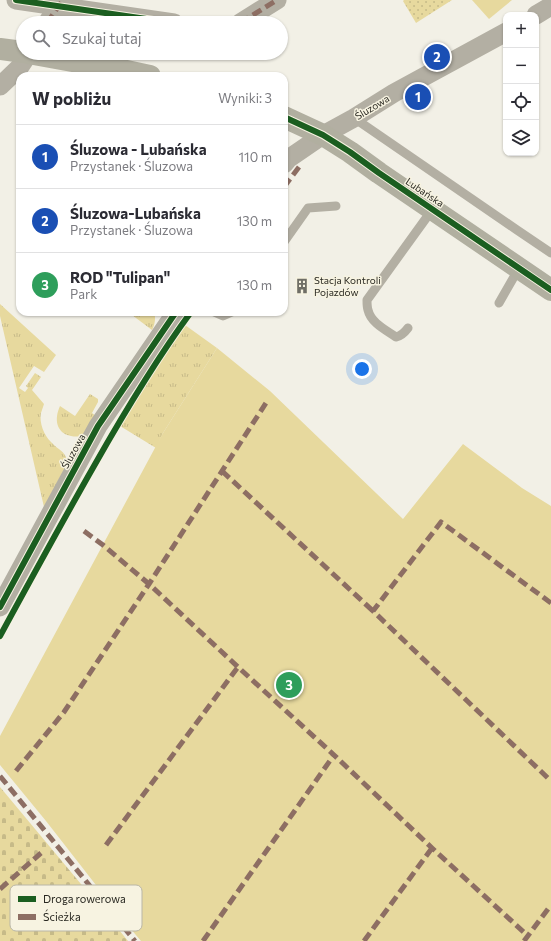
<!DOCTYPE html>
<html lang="pl">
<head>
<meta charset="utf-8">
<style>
	:root { --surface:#fff; --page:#f2f2f3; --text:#2b2b33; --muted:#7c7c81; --line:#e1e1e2; --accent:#6f6e66 }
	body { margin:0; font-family:Commissioner,sans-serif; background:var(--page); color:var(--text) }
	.controls { position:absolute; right:12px; top:12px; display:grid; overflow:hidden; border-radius:8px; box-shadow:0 1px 3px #0004 }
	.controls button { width:36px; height:36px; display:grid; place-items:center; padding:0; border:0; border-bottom:1px solid var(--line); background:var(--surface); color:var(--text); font:20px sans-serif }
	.you { position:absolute; left:362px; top:369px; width:14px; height:14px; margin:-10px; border:3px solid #fff; border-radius:50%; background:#1a73e8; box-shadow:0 0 0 6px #1a73e833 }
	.badge { display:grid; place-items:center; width:26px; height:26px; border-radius:50%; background:var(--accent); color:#fff; font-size:13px; font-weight:700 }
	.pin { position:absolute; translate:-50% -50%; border:2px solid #fff; box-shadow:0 1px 4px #0006 }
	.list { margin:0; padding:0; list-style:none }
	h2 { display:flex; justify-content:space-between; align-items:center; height:52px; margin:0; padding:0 16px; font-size:17px }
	h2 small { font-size:13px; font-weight:400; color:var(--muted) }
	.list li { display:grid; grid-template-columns:26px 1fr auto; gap:12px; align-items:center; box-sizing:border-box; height:64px; padding:0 16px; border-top:1px solid var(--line) }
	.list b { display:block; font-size:15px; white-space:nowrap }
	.list p { margin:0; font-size:13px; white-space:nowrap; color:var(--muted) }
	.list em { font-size:13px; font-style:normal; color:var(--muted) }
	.icon { flex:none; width:22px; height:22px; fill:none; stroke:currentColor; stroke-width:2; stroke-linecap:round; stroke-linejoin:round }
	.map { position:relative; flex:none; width:551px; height:941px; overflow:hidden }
	.search { position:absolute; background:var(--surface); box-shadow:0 1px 3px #0004; left:16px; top:16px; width:272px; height:44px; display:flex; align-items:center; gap:10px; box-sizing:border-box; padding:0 14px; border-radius:22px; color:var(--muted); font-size:15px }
	.panel { position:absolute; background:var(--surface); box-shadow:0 1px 3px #0004; left:16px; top:72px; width:272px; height:244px; border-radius:12px }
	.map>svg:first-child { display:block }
</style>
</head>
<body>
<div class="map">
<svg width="551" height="941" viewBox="0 0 551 941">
	<defs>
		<pattern id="grass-tufts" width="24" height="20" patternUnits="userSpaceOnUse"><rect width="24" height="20" fill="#e7d99e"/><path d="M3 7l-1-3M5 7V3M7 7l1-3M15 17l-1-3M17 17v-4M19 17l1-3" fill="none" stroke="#c6ba88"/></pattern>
		<pattern id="cemetery-stones" width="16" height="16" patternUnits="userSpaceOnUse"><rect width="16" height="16" fill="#e7d99e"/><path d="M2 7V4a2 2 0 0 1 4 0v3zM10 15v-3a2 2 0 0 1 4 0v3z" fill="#c6ba88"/></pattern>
		<pattern id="park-dots" width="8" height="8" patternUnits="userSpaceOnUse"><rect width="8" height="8" fill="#e7d99e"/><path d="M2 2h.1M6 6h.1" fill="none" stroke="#c6ba88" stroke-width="1.8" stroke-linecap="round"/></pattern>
	</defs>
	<rect width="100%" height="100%" fill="#f2f0e6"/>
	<!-- grass -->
	<g fill="url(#grass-tufts)">
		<path d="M0,304l56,51 -12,17 -10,-6 -15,22 6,4 3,-4 -2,-2 9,-13 6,4 -9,13 12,14c-1,3 -2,6 -3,9 -2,10 3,22 10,29 8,9 16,9 16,22l-23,43 -44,-191z"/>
		<path d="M128,312h26c2,6 1,12 -2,18z"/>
		<polygon points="185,325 217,348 163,433 156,448 120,426 164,355"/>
		<path d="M90,394l8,5v3l-6,11 4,3c-4,5 -7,14 -13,18 -4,3 -7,3 -12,2 -15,-3 -17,-17 -11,-30l15,10z"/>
	</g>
	<!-- cemetery -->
	<polygon fill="url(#cemetery-stones)" points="0,787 111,920 128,941 0,941"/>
	<!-- park -->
	<polygon fill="url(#park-dots)" points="404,0 452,0 416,23 403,1"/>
	<!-- garden -->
	<g fill="#e7d99e">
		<polygon points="472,0 512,0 489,19"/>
		<polygon points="217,348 270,391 403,519 463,444 522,488 551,506 551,941 141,941 124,921 46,821 0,765 0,736 163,433"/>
	</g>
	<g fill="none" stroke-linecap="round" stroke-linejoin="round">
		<!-- lane -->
		<g stroke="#b3afa3" stroke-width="9">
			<polyline points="354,118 517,230 551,253"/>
			<polyline points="284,242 308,208 336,206"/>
			<polyline points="499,303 519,268"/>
			<polyline points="214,312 223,316 232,312"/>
			<path d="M408,328c-3,4 -7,8 -12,9 -10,-7 -25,-14 -28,-27 -1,-3 -1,-7 -1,-10l65,-90"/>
		</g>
		<!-- street -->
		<g stroke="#b3afa3" stroke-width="19">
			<polyline points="16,0 174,23"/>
			<polyline points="536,15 551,6"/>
			<polyline points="47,23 63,0"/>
			<polyline points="240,23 277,0"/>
			<polyline points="0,86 19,68 29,53"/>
			<polyline points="284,164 288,159 323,135 354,118 394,93 506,32"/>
			<polyline points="0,607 98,426 176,312"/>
		</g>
		<!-- secondary -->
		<g stroke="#b1afa0" stroke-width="22">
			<polyline points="0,49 23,52"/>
			<polyline points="28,53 122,70 150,76"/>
			<polyline points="284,117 323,135 350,152 379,173 551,290"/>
		</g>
		<!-- quiet -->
		<g stroke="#8d6e63" stroke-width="5" stroke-dasharray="10 5" stroke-linecap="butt">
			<polyline points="47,23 63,0"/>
			<polyline points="240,23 277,0"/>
			<polyline points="284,187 299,167"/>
			<polyline points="222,471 373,611"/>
			<polyline points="84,531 103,545 149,584 238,667 334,755 432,848 528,936"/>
			<polyline points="551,603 441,522 373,611 551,781"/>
			<polyline points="16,771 64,712 149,584 266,403"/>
			<polyline points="0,776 135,941"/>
			<polyline points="106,845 238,667"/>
			<polyline points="0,889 41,853"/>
			<polyline points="203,941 334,755"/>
			<polyline points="364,941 432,848"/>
			<polyline points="524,941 551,905"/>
		</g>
		<!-- cycleway casing -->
		<g stroke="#f7f3e1" stroke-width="8">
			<g id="cycleway">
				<polyline points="16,0 174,23"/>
				<polyline points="284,117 323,135 350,152 379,173 551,290"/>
				<polyline points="0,607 98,426 176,312"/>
				<path d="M0,636c31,-57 62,-114 94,-170 30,-53 61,-105 97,-154"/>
			</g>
		</g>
		<!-- cycleway -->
		<use href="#cycleway" stroke="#1b5e20" stroke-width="6"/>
	</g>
	<!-- icons -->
	<defs>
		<g id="building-bare" transform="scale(1.2)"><path d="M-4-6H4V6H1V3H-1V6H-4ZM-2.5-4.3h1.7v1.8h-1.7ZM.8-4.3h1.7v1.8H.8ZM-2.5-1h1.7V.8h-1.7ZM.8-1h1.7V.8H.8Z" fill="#6f6e66" stroke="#f7f3e1" stroke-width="2.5" paint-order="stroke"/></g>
	</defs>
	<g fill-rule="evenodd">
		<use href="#building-bare" x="302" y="286"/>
	</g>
	<g text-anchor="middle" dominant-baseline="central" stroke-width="3" stroke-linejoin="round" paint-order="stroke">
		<!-- street labels -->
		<g font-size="10" fill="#292821" stroke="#f7f3e1">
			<text transform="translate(372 107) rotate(-31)">Śluzowa</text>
			<text transform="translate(425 192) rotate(34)">Lubańska</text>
			<text transform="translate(73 451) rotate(-61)">Śluzowa</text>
		</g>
		<!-- poi labels -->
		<g font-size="10" fill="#292821" stroke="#f7f3e1" text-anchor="start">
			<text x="314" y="280">Stacja Kontroli<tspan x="314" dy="12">Pojazdów</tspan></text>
		</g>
	</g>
	<!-- legend -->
	<rect x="10" y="885" width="132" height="46" rx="6" fill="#f7f3e1" stroke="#b9b6a7" stroke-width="1"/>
	<rect x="18" y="896" width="18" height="6" fill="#1b5e20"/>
	<rect x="18" y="914" width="18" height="6" fill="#8d6e63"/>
	<g font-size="11" fill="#292821">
		<text x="43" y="903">Droga rowerowa</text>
		<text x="43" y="921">Ścieżka</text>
	</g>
</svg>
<div class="controls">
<button>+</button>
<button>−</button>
<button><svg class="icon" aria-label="locate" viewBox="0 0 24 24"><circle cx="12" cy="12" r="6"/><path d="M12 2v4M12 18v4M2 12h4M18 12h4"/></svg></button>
<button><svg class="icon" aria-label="layers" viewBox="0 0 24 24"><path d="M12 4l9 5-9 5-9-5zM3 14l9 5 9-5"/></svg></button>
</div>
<div class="you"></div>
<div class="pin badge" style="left:418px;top:97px;background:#1a4fb4">1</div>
<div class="pin badge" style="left:437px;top:57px;background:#1a4fb4">2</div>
<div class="pin badge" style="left:289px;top:685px;background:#2e9e5b">3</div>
<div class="search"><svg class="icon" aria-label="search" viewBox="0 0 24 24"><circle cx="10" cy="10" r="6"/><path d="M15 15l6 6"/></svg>Szukaj tutaj</div>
<section class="panel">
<h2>W pobliżu<small>Wyniki: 3</small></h2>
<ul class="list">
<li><span class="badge" style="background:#1a4fb4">1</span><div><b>Śluzowa - Lubańska</b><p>Przystanek · Śluzowa</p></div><em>110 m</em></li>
<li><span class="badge" style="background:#1a4fb4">2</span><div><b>Śluzowa-Lubańska</b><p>Przystanek · Śluzowa</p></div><em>130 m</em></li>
<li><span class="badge" style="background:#2e9e5b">3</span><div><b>ROD &quot;Tulipan&quot;</b><p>Park</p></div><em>130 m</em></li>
</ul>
</section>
</div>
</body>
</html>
